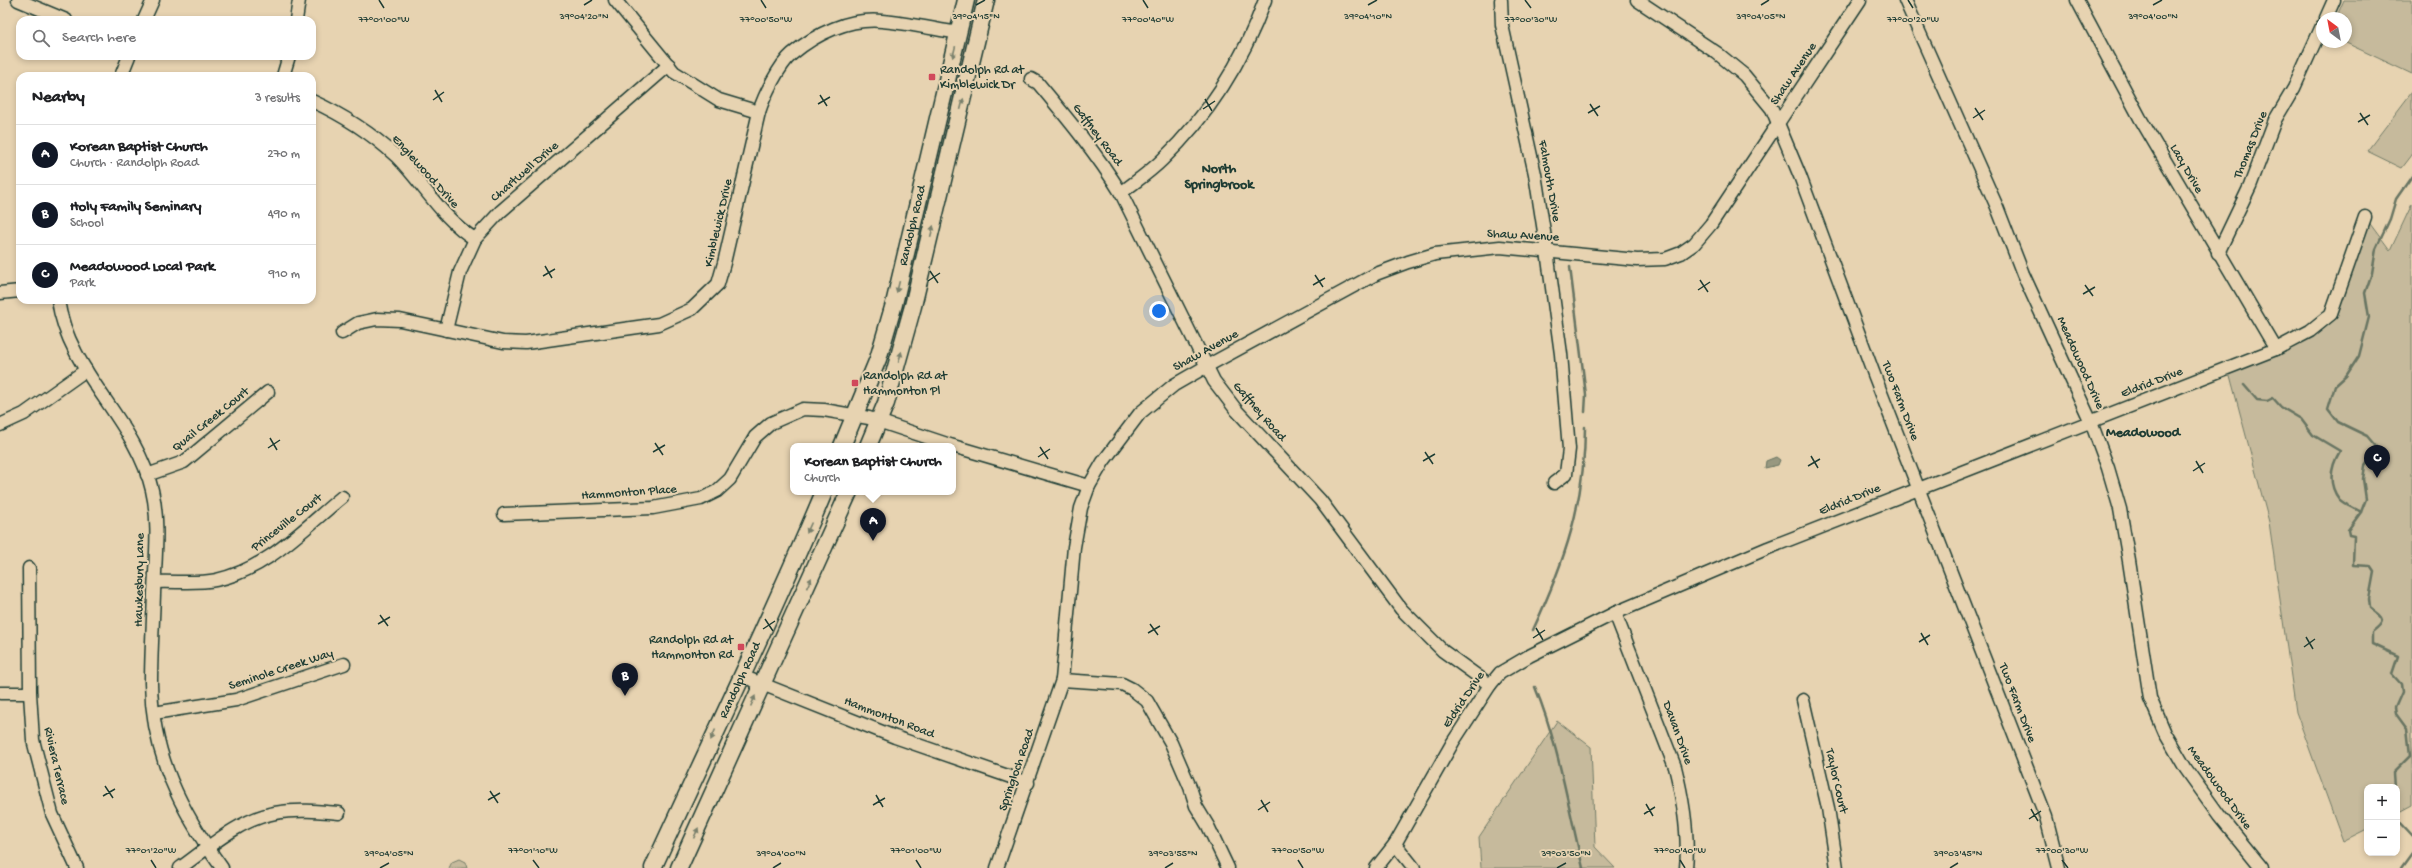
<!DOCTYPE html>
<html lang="en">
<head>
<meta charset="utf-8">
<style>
	:root { --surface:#fff; --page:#f2f2f2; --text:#202124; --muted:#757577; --line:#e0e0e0; --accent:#111827 }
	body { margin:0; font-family:"Gochi Hand",sans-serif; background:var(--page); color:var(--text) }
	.controls { position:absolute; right:12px; bottom:12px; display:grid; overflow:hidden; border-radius:8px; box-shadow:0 2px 6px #0003 }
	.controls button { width:36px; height:36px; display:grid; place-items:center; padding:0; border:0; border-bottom:1px solid var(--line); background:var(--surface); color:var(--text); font:20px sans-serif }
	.compass { position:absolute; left:2316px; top:12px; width:36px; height:36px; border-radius:50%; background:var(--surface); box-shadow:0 2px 6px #0003; rotate:328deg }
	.you { position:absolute; left:1159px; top:311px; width:14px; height:14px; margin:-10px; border:3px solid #fff; border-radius:50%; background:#1a73e8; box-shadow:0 0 0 6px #1a73e833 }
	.badge { display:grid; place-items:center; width:26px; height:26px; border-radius:50%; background:var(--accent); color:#fff; font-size:13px; font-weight:700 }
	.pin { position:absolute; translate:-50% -33px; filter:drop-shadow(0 1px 2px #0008) }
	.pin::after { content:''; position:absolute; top:21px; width:14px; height:12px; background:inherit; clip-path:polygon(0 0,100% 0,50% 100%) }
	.popup { position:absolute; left:790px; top:443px; width:166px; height:52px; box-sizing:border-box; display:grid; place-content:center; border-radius:8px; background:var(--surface); filter:drop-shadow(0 1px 3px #0005); font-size:13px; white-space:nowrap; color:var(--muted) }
	.popup b { font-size:15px; color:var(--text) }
	.popup::after { content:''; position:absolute; left:50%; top:100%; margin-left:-8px; border:8px solid transparent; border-top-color:var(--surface) }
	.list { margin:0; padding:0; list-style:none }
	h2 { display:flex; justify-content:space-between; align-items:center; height:52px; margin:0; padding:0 16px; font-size:17px }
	h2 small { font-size:13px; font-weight:400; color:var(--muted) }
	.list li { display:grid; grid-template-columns:26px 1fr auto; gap:12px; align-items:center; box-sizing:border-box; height:60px; padding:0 16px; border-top:1px solid var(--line) }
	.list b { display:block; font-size:15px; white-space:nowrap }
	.list p { margin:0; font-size:13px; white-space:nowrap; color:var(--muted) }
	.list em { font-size:13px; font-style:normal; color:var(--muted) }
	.icon { flex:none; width:22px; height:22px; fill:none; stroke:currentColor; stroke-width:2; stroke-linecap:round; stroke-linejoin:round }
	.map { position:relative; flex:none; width:2412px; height:868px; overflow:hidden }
	.search { position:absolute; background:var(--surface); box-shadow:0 2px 6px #0003; left:16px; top:16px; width:300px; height:44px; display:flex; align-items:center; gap:10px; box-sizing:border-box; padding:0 14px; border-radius:12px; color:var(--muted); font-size:15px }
	.panel { position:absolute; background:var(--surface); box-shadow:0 2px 6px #0003; left:16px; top:72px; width:300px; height:232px; border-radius:12px }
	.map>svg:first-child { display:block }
</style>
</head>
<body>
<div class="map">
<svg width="2412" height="868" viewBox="0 0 2412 868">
	<rect width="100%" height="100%" fill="#e7d3b1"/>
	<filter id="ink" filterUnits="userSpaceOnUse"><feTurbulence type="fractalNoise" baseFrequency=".025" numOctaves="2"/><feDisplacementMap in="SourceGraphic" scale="8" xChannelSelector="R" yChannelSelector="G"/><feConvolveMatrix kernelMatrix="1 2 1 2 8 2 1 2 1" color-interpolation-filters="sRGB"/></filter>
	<g filter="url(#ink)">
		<!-- green -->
		<g fill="#c6ba9c" stroke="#727c68">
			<polygon points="2344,0 2412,0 2412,74 2344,42 2346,42 2346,18 2336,18"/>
			<polygon points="2412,92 2412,155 2402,168 2367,151"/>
			<polygon points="2412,204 2412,806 2397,814 2397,787 2367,787 2367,829 2343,841 2296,712 2269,522 2228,368 2331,314 2365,217 2390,251"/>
			<polygon points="1557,721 1591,747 1595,847 1615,868 1481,868 1479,837"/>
			<polygon points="459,859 465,862 467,868 449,868 452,862"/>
		</g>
		<!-- water -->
		<polygon fill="#989880" stroke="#687462" points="1776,457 1780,460 1778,465 1765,468 1766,461"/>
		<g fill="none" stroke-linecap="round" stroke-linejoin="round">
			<!-- stream -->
			<g stroke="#687462" stroke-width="2.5">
				<polyline points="1570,267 1586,395 1585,412"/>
				<path d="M2244,385l13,15 10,1 6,-3 8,9 20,12 12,16 27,16c-9,15 -13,32 -1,48 4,5 16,9 22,13"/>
				<path d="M1533,630c32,-69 52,-127 52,-203"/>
				<path d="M1535,687c24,58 33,120 48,181"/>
				<path d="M2394,787l-1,-14 17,-17 -3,-27 -11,-15 -1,-6 7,-16 -1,-8 -9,-10 6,-18 -26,-12v-12c16,-12 11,-14 -2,-24l-1,-9 5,-27 -4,-6 -17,-1 1,-29 -5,-1 -1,-5 13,-18 5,-13 -3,-20 2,-13 13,-17 -11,-13 -29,-14 -10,-13 7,-23 11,-10 13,-20 10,-39 -4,-24 7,-20 4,-24 14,-30 6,-20 16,-23"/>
				<polyline points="2397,820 2412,836"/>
				<polyline points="2401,868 2412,853"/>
			</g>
			<!-- minor casing -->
			<g stroke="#1f3d34" stroke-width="15">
				<g id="minor">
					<polyline points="18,0 66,20"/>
					<polyline points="615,0 674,72 719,100 759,112"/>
					<polyline points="1501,0 1502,25 1535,174 1547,251 1561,354 1569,449 1566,474 1554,483"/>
					<polyline points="1637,0 1717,53 1744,75 1772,109 1800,176 1875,377 2046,817 2059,868"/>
					<polyline points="1905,0 1997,207 2023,274 2091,422 2108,468 2120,509 2129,561 2150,698 2165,733 2186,769 2219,815 2262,868"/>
					<polyline points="2077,0 2140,118 2276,349"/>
					<polyline points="2326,18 2334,0"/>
					<polyline points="144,20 153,0"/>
					<polyline points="296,20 299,0"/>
					<polyline points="121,76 129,56"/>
					<polyline points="283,76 289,56"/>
					<path d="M1031,79l7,4c30,36 59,71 83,110l93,188 23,30 83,89 81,109 42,42 47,34"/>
					<path d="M312,101c31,14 59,32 84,55 27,27 46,63 79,83"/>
					<path d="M1121,193c14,-11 29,-21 41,-33 47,-45 81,-99 103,-160"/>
					<polyline points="2218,253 2250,186 2275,120 2294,88 2322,26"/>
					<polyline points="0,293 20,291"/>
					<path d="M58,300c10,72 78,120 94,190 8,33 3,71 2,104 -1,30 -3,59 -3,89 1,72 30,128 71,185"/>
					<polyline points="446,330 460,272 475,239 500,212 669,65"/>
					<path d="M342,333l16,-10 19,-4 23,1 103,22 23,1 133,-19 33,-15 26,-25 6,-21 35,-151c5,-16 20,-47 33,-58 25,-21 57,-36 90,-33 26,2 51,8 76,12"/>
					<polyline points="0,425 24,414 86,370"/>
					<polyline points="953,446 1089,486"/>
					<polyline points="147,475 184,462 268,392"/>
					<polyline points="504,514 653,508 701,499 717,491 730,479 755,437 771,423 803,409 824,410 869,418 953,446"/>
					<polyline points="29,568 30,693 33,740 52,814 77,868"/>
					<path d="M155,582c19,-1 42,2 61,-2 50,-10 87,-51 126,-83"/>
					<path d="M1615,613l60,154c8,32 14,68 11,101"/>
					<polyline points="742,676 895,737 1028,783"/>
					<polyline points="1062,680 1122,684 1132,689 1147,701 1171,743 1190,787 1196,806 1208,826 1228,868"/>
					<polyline points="0,693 30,693"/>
					<polyline points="1803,700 1828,808 1837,868"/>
					<polyline points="154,713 236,700 344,664"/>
					<polyline points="1395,844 1414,868"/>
					<path d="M180,868c28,-20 60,-49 95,-55 21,-4 43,-2 64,0"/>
					<polyline points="997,868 1062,680 1074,547 1081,508 1089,486 1103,462 1140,413 1174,385 1207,366 1376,274 1408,262 1435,254 1500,247 1637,260 1665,259 1681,253 1694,244 1711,224 1860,0"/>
					<polyline points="1376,868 1395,844 1453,742 1490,685 1500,673 1529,656 1615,613 1768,548 2276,349 2310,331 2331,314 2365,217"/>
				</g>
			</g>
			<!-- major casing -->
			<g stroke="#1f3d34" stroke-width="19">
				<g id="major">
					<path id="s1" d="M842,446l36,-87 16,-55 72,-304"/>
					<polyline points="868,446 886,403 913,306 986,0"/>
					<path id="s2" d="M653,868c57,-125 118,-249 171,-376"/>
					<polyline points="679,868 849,492"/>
				</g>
			</g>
			<!-- minor -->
			<use href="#minor" stroke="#e7d3b1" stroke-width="12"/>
			<!-- major -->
			<use href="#major" stroke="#e7d3b1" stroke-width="16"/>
		</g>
		<!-- one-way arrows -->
		<defs><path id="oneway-solid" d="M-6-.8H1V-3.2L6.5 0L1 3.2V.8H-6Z"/></defs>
		<g fill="#79806c">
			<use href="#oneway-solid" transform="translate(954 52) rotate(104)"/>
			<use href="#oneway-solid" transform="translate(962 104) rotate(-76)"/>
			<use href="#oneway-solid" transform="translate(932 231) rotate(-76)"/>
			<use href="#oneway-solid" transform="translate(898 287) rotate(104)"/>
			<use href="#oneway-solid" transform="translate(900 357) rotate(-75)"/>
			<use href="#oneway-solid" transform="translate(809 528) rotate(114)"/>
			<use href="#oneway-solid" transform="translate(809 583) rotate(-65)"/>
			<use href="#oneway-solid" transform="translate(753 701) rotate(-67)"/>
			<use href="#oneway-solid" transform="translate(713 735) rotate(114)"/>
			<use href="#oneway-solid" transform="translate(696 833) rotate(-66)"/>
		</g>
	</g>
	<!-- ticks -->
	<path fill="none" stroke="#1f3d34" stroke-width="1.5" d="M379,0l5,8M761,0l5,8M1143,0l5,8M1525,0l6,8M1908,0l5,8M584,5l8,-5M976,5l9,-5M1368,5l9,-5M1761,5l8,-5M2153,5l9,-5M435,90l7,12M820,95l7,11M1205,99l7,12M433,100l11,-8M818,104l12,-7M1590,104l8,12M1975,108l8,12M1203,109l12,-8M1588,113l12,-7M2360,113l8,12M1973,118l12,-8M2358,122l12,-7M545,266l7,12M930,271l8,12M1315,275l8,12M543,276l12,-7M1700,280l8,12M928,281l12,-8M1313,285l12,-7M2085,285l8,11M1698,290l12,-8M2083,294l12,-7M270,438l7,12M655,443l8,12M1040,447l8,12M268,448l12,-8M653,452l12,-7M1425,452l8,12M1811,456l7,12M1038,457l12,-8M1423,461l12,-7M2196,461l7,12M1808,466l12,-7M2193,471l12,-8M380,615l8,11M765,619l8,12M378,624l12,-7M1150,624l8,11M1536,628l7,12M763,629l12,-8M1148,633l12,-7M1921,633l7,12M2306,637l7,12M1533,638l12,-8M1919,642l11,-7M2304,647l11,-8M105,786l8,12M490,791l8,12M876,795l7,12M103,796l12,-7M488,800l12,-7M1261,800l7,12M1646,804l7,12M873,805l12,-7M2031,809l7,12M1258,810l12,-8M1644,814l11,-7M2029,819l12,-8M151,860l5,8M533,860l6,8M916,860l5,8M1298,860l5,8M1680,860l5,8M2062,860l6,8M380,868l9,-5M773,868l8,-5M1165,868l8,-5M1557,868l9,-5M1950,868l8,-5"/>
	<!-- markers -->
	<g fill="#d1495b" stroke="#e7d3b1" stroke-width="1.5">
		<rect x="928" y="73" width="8" height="8" rx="2"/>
		<rect x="851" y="379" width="8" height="8" rx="2"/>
		<rect x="737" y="643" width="8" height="8" rx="2"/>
	</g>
	<g text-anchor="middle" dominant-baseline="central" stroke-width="4" stroke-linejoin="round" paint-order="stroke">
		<!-- poi labels -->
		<g font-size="13" fill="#1f3d34" stroke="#e7d3b1" text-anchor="start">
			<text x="940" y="70">Randolph Rd at<tspan x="940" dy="15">Kimblewick Dr</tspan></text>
			<text x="863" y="376">Randolph Rd at<tspan x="863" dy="15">Hammonton Pl</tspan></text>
			<text x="733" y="640" text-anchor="end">Randolph Rd at<tspan x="733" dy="15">Hammonton Rd</tspan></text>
		</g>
		<!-- street labels -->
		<g font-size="13" fill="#1f3d34" stroke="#e7d3b1">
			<text transform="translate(1794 74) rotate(-56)">Shaw Avenue</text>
			<text transform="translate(1097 135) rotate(53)">Gaffney Road</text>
			<text transform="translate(2251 145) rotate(-68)">Thomas Drive</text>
			<text transform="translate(2186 169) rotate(60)">Lacy Drive</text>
			<text transform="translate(425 172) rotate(48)">Englewood Drive</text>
			<text transform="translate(525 172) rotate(-41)">Chartwell Drive</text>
			<text transform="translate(1549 181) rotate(80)">Falmouth Drive</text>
			<text transform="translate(719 223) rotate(-77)">Kimblewick Drive</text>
			<text stroke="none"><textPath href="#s1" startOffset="232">Randolph Road</textPath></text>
			<text transform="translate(1523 236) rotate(3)">Shaw Avenue</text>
			<text transform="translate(1206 351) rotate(-29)">Shaw Avenue</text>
			<text transform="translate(2080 363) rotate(66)">Meadowood Drive</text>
			<text transform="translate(2152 383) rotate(-21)">Eldrid Drive</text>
			<text transform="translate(1900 401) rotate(69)">Two Farm Drive</text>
			<text transform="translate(1259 412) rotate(49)">Gaffney Road</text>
			<text transform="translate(211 420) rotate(-39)">Quail Creek Court</text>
			<text transform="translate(629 493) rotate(-4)">Hammonton Place</text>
			<text transform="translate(1850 500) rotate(-22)">Eldrid Drive</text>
			<text transform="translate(287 523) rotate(-38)">Princeville Court</text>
			<text transform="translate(140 580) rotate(-89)">Hawkesbury Lane</text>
			<text transform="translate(281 670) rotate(-18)">Seminole Creek Way</text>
			<text stroke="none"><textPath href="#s2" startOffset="207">Randolph Road</textPath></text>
			<text transform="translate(1464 700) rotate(-56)">Eldrid Drive</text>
			<text transform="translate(2017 703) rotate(69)">Two Farm Drive</text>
			<text transform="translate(889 718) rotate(21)">Hammonton Road</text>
			<text transform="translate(1677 733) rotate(70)">Davan Drive</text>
			<text transform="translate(56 766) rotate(77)">Riviera Terrace</text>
			<text transform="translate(1017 770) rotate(-71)">Springloch Road</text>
			<text transform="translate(1836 781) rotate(77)">Taylor Court</text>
			<text transform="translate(2219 788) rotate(54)">Meadowood Drive</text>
		</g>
		<!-- neighbourhood labels -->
		<g font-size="14" font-weight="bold" fill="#1f3d34" stroke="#e7d3b1">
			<text x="1219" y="169">North<tspan x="1219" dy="16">Springbrook</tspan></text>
			<text x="2143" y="433">Meadowood</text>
		</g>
	</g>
	<g font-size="10" text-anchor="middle" fill="#1f3d34" stroke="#e7d3b1" stroke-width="4" stroke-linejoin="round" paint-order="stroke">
		<text x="2153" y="19">39°04'00"N</text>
		<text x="584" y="19">39°04'20"N</text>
		<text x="976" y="19">39°04'15"N</text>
		<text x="1368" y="19">39°04'10"N</text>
		<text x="1761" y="19">39°04'05"N</text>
		<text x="1531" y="22">77°00'30"W</text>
		<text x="384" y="22">77°01'00"W</text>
		<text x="766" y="22">77°00'50"W</text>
		<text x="1148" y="22">77°00'40"W</text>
		<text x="1913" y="22">77°00'20"W</text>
		<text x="151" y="853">77°01'20"W</text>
		<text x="533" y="853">77°01'10"W</text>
		<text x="916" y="853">77°01'00"W</text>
		<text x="1298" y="853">77°00'50"W</text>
		<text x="1680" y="853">77°00'40"W</text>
		<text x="2062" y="853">77°00'30"W</text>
		<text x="389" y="856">39°04'05"N</text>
		<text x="781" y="856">39°04'00"N</text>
		<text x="1173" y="856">39°03'55"N</text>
		<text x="1566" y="856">39°03'50"N</text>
		<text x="1958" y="856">39°03'45"N</text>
	</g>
</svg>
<div class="controls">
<button>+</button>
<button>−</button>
</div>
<svg class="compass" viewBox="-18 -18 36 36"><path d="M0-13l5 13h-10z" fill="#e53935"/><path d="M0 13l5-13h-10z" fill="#757577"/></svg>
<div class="you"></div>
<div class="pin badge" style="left:873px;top:541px">A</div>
<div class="popup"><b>Korean Baptist Church</b>Church</div>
<div class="pin badge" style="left:625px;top:696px">B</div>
<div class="pin badge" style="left:2377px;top:478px">C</div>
<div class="search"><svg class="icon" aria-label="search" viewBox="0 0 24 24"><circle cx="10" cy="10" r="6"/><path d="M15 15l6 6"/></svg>Search here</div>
<section class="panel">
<h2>Nearby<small>3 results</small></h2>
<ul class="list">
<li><span class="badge">A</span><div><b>Korean Baptist Church</b><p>Church · Randolph Road</p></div><em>270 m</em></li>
<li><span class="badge">B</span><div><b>Holy Family Seminary</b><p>School</p></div><em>490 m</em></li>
<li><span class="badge">C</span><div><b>Meadowood Local Park</b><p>Park</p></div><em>910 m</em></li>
</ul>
</section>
</div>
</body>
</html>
